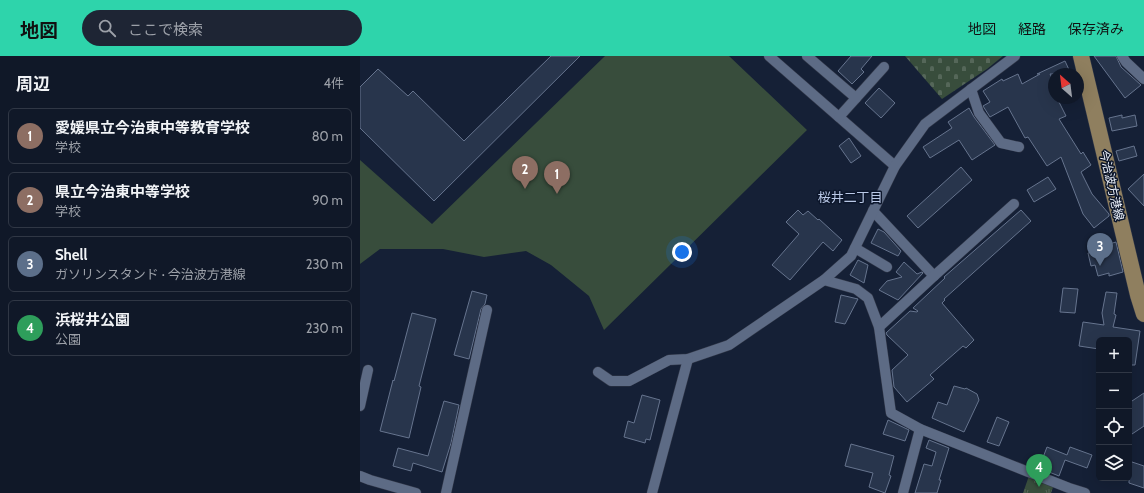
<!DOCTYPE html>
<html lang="ja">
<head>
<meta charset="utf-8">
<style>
	:root { --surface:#101828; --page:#1e2534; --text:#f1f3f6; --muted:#9ca0a8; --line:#303745; --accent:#2ed4ab }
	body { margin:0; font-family:Cabin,"Noto Sans JP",sans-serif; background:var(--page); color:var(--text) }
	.controls { position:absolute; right:12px; bottom:12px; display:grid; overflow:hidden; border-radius:6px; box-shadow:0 4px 16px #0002 }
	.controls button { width:36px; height:36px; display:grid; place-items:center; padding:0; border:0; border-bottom:1px solid var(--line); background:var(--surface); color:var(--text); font:20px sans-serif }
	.compass { position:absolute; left:688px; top:12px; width:36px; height:36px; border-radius:50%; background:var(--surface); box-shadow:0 4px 16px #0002; rotate:332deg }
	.you { position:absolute; left:322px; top:196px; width:14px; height:14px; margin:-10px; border:3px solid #fff; border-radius:50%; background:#1a73e8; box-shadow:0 0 0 6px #1a73e833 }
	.badge { display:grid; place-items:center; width:26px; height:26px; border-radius:50%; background:var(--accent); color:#fff; font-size:13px; font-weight:700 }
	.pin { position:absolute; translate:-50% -33px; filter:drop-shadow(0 1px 2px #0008) }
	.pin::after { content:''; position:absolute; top:21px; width:14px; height:12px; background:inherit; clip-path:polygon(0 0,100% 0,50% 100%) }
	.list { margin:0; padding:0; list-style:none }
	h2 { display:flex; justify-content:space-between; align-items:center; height:52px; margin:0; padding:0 16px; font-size:17px }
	h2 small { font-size:13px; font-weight:400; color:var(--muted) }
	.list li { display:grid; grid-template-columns:26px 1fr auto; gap:12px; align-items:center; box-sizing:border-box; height:56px; margin:0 8px 8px; padding:0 8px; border:1px solid var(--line); border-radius:6px }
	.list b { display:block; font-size:15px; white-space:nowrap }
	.list p { margin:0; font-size:13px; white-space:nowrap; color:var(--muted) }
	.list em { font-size:13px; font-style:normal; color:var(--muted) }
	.icon { flex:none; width:22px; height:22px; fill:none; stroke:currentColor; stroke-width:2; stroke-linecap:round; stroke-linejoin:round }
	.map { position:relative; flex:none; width:784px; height:437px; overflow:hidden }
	header { display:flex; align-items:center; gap:24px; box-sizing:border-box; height:56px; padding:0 20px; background:var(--accent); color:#111 }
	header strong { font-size:19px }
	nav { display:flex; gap:22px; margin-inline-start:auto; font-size:14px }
	.search { width:280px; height:36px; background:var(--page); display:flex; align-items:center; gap:10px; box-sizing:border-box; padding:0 14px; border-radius:22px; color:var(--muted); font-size:15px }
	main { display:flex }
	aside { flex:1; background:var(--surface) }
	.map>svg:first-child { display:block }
</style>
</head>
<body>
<header>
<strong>地図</strong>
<div class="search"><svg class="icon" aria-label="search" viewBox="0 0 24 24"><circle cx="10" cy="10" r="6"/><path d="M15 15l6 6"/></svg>ここで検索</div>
<nav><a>地図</a><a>経路</a><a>保存済み</a></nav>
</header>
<main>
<aside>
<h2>周辺<small>4件</small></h2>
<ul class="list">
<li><span class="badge" style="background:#8d6e63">1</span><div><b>愛媛県立今治東中等教育学校</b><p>学校</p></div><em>80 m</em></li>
<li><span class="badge" style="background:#8d6e63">2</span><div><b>県立今治東中等学校</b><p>学校</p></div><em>90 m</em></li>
<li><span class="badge" style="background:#5c6f8a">3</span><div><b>Shell</b><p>ガソリンスタンド · 今治波方港線</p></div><em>230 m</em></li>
<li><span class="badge" style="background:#2e9e5b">4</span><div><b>浜桜井公園</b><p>公園</p></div><em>230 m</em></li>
</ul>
</aside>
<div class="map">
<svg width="784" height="437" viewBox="0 0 784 437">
	<defs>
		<pattern id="grass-tufts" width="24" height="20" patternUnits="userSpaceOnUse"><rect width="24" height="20" fill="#384d3c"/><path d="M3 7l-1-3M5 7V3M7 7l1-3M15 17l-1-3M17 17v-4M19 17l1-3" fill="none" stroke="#556759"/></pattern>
		<pattern id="cemetery-stones" width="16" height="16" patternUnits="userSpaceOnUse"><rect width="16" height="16" fill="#384d3c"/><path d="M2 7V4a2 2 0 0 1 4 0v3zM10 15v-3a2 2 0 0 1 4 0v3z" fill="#556759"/></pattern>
	</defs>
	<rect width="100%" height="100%" fill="#152036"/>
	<!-- grass -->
	<polygon fill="url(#grass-tufts)" points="670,417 695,426 691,437 663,437"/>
	<!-- cemetery -->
	<polygon fill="url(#cemetery-stones)" points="545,0 643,0 627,13 582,43"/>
	<!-- pitch -->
	<polygon fill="#384d3c" points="245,0 369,0 447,74 244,274 229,240 191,209 166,195 124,201 83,193 20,193 0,208 0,104 72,168"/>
	<!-- building -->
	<g fill="#28354c" stroke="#66748e">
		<polygon points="191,0 220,0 74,145 0,72 0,31 18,13 48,40 53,35 104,85"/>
		<polygon points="491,0 512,0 501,13 504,16 492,28 478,15"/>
		<polygon points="734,0 756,0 761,11 781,29 765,42"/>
		<polygon points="705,5 711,18 690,18 694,26 694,42 697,42 706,60 699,63 721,98 723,96 731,109 721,116 732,138 749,158 749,160 734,172 723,158 701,101 687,110 668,81 665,82 648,51 630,61 623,50 630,46 623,35 642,23 643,25 658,18 662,28 680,18 677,18"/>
		<polygon points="519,32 535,47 521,62 505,47"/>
		<polygon points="609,52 614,61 635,89 612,104 599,84 570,102 563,91 592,72 588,66"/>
		<polygon points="762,59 762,62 775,59 777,70 752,75 749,62"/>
		<polygon points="489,82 501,100 491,107 479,90"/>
		<polygon points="774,90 777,100 759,105 756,95"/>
		<polygon points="601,111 612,124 558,172 547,160"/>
		<polygon points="784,118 784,150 768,133"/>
		<polygon points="688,121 696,133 674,146 667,134"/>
		<polygon points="438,154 443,159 448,155 458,164 459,163 482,184 473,195 463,186 430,224 412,209 439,178 426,166"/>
		<polygon points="661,154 671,165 584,243 585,244 582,247 614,284 606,292 603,290 570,319 574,323 547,346 534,331 532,314 548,299 527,279 526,277 550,255 557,256 558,255 553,252 585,222 584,221"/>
		<polygon points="518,173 524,176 541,195 538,200 511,187"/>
		<polygon points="756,186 763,216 749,220 749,217 738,220 735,209 731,210 728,197 749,191 749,188"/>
		<polygon points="498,204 508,209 504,227 490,219"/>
		<polygon points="544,206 557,218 562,216 563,217 538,244 519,234 527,225 542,221 536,216"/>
		<polygon points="703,232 718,233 715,257 700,256"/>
		<polygon points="112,235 127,239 125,248 121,253 109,303 94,299"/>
		<polygon points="746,236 757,237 754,258 756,259 753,271 780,275 775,309 769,309 769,284 739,284 739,293 719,290 723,266 744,269 742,257"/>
		<polygon points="481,239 498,243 485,268 475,266"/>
		<polygon points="52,257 76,263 59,330 61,331 49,382 20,375 33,324 34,325"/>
		<polygon points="594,330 605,333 606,332 617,338 619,344 604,376 572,362 578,346 587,349"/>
		<polygon points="784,337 784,370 769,380 769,347"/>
		<polygon points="282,339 300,344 290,384 286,383 285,387 264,381 268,365 274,367"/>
		<polygon points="84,345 99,349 91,387 82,416 53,407 51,415 33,410 38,392 68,400"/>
		<polygon points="637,361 649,366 639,390 627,386"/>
		<polygon points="528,364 549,374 545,385 523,378"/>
		<polygon points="569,384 589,392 579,424 581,424 577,437 555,437 564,408 572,410 576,396 566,392"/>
		<polygon points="491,388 534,400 529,419 531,420 525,437 509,431 513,417 485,410"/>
		<polygon points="687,391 707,399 710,391 732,399 727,412 705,404 699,420 679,412"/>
		<polygon points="769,405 784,410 784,432 769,427"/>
	</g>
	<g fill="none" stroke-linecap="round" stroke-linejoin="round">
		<!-- minor casing -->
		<g stroke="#323849" stroke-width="11">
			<g id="minor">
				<polyline points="409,0 535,110"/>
				<polyline points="447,0 496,42"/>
				<polyline points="762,0 766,6 784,23"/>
				<polyline points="611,33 619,57 641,87 659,91"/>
				<polyline points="479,61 524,11"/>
				<polyline points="513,155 574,220"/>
				<polyline points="495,192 527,211"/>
				<polyline points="464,224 496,233 508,242 519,271 531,357 560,373 709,432 725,437"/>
				<polyline points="519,271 574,220 654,148"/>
				<polyline points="238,316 251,325 269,325 309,304 328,303 369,289 464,224 491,200 535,110 565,68 655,0"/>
				<polyline points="0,350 8,314"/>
				<polyline points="0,420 10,424 56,437"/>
				<polyline points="86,437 127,254"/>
				<polyline points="292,437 328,303"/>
				<polyline points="543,437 560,373"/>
			</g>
		</g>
		<!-- primary casing -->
		<g stroke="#323849" stroke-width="17">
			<polyline id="primary" points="721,0 778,239 784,258"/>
		</g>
		<!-- minor -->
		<use href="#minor" stroke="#5d6b85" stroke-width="10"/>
		<!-- primary -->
		<use href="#primary" stroke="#8f7f5f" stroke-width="16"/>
	</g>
	<g text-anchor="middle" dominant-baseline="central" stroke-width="3" stroke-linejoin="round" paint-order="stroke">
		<!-- street labels -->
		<g font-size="12" fill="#f0f5fe" stroke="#0c162b">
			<text transform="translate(752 129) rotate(77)">今治波方港線</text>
		</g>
		<!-- neighbourhood labels -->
		<g font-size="13" fill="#b9c8e6" stroke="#0c162b">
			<text x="490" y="141">桜井二丁目</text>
		</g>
	</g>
</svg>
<div class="controls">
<button>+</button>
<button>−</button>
<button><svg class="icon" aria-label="locate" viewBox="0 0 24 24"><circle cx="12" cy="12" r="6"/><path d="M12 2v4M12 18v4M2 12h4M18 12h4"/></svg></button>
<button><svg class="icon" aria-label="layers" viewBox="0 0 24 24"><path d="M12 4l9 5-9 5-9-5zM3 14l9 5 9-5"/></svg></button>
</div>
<svg class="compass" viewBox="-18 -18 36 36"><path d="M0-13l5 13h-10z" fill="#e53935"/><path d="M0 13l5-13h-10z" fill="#9ca0a8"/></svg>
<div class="you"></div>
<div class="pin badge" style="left:197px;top:138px;background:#8d6e63">1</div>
<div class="pin badge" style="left:165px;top:133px;background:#8d6e63">2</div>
<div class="pin badge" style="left:740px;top:210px;background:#5c6f8a">3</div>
<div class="pin badge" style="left:679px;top:431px;background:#2e9e5b">4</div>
</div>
</main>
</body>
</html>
